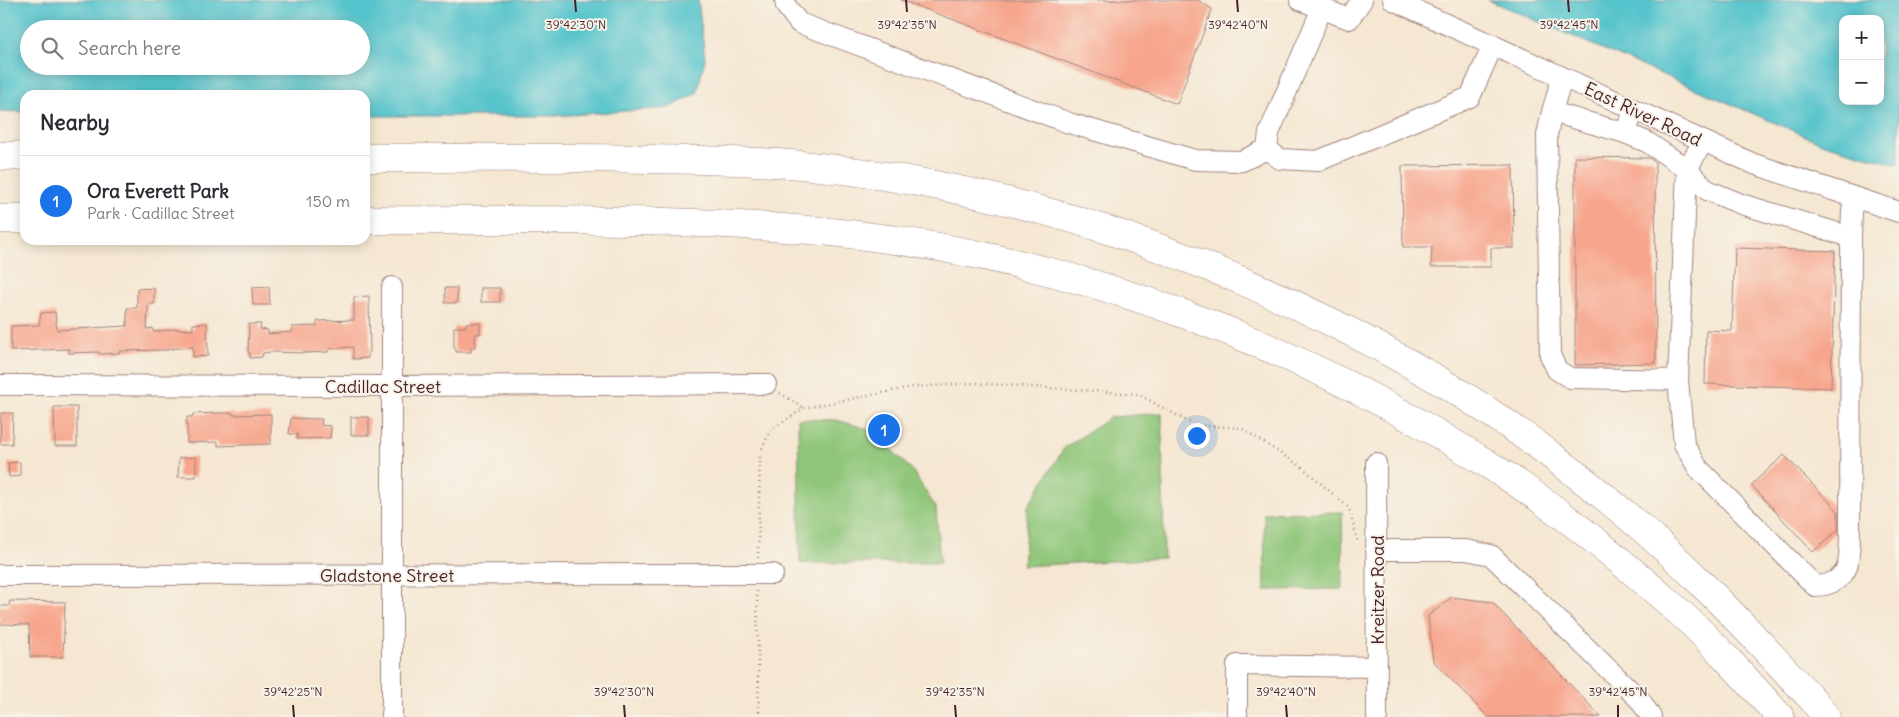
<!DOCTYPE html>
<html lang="en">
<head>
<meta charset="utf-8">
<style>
	:root { --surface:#fff; --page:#f2f2f3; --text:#2b2b33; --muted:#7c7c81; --line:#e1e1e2; --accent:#1a73e8 }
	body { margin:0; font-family:Delius,sans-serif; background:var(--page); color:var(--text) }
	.controls { position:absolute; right:15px; top:15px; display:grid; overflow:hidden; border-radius:10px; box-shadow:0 2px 12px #0003 }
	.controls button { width:45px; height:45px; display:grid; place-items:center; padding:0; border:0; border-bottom:1px solid var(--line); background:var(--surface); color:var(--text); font:25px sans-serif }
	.you { position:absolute; left:1196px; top:435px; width:18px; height:18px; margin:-12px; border:4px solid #fff; border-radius:50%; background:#1a73e8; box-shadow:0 0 0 8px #1a73e833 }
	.badge { display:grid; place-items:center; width:32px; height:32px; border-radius:50%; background:var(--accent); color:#fff; font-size:16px; font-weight:700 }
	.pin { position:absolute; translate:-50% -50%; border:2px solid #fff; box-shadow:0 1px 5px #0006 }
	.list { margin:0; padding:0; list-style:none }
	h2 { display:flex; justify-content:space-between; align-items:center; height:65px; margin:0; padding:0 20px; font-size:21px }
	h2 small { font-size:16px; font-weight:400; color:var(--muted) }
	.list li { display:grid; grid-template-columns:32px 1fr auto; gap:15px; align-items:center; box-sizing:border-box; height:90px; padding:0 20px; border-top:1px solid var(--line) }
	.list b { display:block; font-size:19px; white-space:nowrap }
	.list p { margin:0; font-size:16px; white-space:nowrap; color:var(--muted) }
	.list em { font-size:16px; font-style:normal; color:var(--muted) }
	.icon { flex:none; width:28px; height:28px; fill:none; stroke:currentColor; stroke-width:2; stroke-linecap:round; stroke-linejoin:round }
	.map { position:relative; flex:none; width:1899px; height:717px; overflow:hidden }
	.search { position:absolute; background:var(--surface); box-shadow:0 2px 12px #0003; left:20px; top:20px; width:350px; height:55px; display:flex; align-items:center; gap:12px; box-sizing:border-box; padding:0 18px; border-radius:28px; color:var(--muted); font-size:19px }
	.panel { position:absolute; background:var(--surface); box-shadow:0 2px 12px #0003; left:20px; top:90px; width:350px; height:155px; border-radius:15px }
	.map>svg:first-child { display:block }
</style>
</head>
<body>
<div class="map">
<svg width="1899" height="717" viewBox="0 0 1899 717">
	<rect width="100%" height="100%" fill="#f7f3e8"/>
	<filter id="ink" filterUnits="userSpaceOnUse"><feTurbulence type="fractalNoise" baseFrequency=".02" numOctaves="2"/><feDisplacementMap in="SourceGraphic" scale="10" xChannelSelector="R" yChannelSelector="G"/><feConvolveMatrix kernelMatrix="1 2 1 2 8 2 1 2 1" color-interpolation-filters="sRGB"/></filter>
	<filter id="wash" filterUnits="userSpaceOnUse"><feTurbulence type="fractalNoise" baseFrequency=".0096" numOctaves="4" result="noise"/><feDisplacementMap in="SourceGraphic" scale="20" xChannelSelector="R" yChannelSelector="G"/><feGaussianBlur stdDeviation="1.12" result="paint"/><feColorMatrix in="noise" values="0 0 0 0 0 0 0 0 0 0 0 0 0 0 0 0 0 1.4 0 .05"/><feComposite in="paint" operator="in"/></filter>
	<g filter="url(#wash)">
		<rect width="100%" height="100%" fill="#f5e7d2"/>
		<!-- green -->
		<g fill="#8fc679" stroke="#6c7252">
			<polygon points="1162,413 1164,558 1023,566 1028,506 1064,448 1111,417"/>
			<polygon points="798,419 837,420 871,430 912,470 936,508 940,563 800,563"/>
			<polygon points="1342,512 1343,589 1265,590 1264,513"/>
		</g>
		<!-- water -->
		<g fill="#57c4cc" stroke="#50727c" fill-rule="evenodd">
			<path d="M0,0h698l7,59 -8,34 -28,15 -114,8h-190v-21h-340v17l-25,-1zM29,29h332v37h-332z"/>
			<path d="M1488,0h411v165l-75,-21zM1843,19h37v82h-37z"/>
		</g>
		<g id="blocks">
			<!-- building -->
			<g fill="#f7a68d">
				<polygon points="901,0 1198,0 1212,9 1177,104"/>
				<polygon points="1575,157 1649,158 1655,162 1656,363 1575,365"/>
				<polygon points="1513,165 1514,248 1491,248 1491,267 1431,267 1432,247 1403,247 1402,166"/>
				<polygon points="1735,248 1835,251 1831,388 1705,384 1706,330 1732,331"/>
				<polygon points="269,287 270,305 253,305 252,288"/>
				<polygon points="154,288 154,304 148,304 147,329 153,328 153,332 175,329 193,330 193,324 207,323 208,356 193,357 193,347 168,349 168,350 120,351 120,353 99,354 99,352 69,353 69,349 11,351 11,326 39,325 41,313 55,312 57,330 127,326 127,308 137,308 137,289"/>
				<rect x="445" y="288" width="12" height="15"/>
				<rect x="481" y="288" width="19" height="14"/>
				<polygon points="369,296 370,352 368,353 368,358 353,359 353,347 328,349 328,352 305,353 271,352 263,353 262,357 250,358 250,353 248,353 249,324 261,324 260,329 268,330 268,334 292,332 292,327 317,326 317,321 354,320 354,297"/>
				<polygon points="466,323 480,323 480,334 475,334 475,347 471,347 471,352 456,352 456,349 454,348 454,327 466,327"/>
				<polygon points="54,407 77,407 77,446 55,446"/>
				<polygon points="1,413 13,413 12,444 0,444"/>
				<polygon points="218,413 233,413 233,415 271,414 271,444 218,446 218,442 187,443 187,417 192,417 193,414"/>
				<rect x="351" y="417" width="18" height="18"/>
				<polygon points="291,418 322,419 321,425 331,426 330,438 297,439 297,434 289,434"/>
				<polygon points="1784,455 1838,511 1838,530 1813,552 1751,485"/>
				<polygon points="196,457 196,477 178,477 179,458"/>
				<polygon points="20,462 20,476 9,477 8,463"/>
				<polygon points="1452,597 1492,602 1601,717 1488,717 1433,661 1428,616"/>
				<polygon points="10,601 65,602 63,657 30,657 29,625 0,624 0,606 9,606"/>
			</g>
		</g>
	</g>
	<g filter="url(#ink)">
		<use href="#blocks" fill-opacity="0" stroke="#a0837e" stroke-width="1"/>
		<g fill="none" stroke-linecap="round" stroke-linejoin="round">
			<!-- minor casing -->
			<g stroke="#a0837e" stroke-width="22">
				<g id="minor">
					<polyline points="785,0 786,6 799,23 1069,123 1195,160 1242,161 1267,149"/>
					<polyline points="1300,0 1349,19 1362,0"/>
					<polyline points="1393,0 1754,164 1899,212"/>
					<polyline points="1322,8 1269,133 1267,149 1280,159 1318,161 1470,97 1493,45"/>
					<polyline points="1562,77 1552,112 1625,133 1630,121"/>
					<polyline points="1552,112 1547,135 1550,355 1557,370 1570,378 1678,380"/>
					<polyline points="1625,133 1647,142 1687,169 1707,190 1741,204 1851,237"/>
					<path d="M1703,142l-16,27 -9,211 6,64 14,24 117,118c13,0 27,-6 32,-19 3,-8 3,-33 3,-43l1,-287 1,-25 2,-14"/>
					<polyline points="0,385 393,386 766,384"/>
					<polyline points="1376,463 1377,717"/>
					<polyline points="1376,550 1466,550 1491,555 1640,700 1651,717"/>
					<polyline points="0,575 773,574"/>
					<polyline points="392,717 392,287"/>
					<polyline points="1237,717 1237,665 1377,667"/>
				</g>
			</g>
			<!-- highway casing -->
			<g stroke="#a0837e" stroke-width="29">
				<g id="highway">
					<polyline points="0,156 25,156"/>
					<path d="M365,158c94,0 189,-1 283,1 51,1 103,1 153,6 191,20 361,73 532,158 80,40 157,85 227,139 51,39 103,82 147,127 37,36 71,74 106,111l13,17"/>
					<polyline points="0,219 25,219"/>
					<path d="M365,220c162,1 324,-4 485,14 234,27 457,113 655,241 60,39 118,87 172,135 37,33 70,70 103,107"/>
				</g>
			</g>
			<!-- path -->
			<g stroke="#a0837e" stroke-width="2.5" stroke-dasharray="1 4" stroke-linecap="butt">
				<polyline points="780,393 804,408"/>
				<polyline points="758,558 760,452 771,430 804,408 913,387 975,383 1138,394 1194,425 1241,428 1302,467 1349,508 1358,543"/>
				<polyline points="757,591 759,717"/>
			</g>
			<!-- minor -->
			<use href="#minor" stroke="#fff" stroke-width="20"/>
			<!-- highway -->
			<use href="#highway" stroke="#fff" stroke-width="28"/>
		</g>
	</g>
	<!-- ticks -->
	<path fill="none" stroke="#4a1f2b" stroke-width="2" d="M575,0l1,12M906,0l1,12M1237,0l1,12M1568,0l1,12M293,705l1,12M624,705l1,12M955,705l1,12M1286,705l1,12M1618,705v12"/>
	<g text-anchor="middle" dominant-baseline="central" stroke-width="4" stroke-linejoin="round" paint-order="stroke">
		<!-- street labels -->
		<g font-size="18" fill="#4a1f2b" stroke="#f7f3e8">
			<text transform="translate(1643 114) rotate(25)">East River Road</text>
			<text x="383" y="386">Cadillac Street</text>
			<text x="387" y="575">Gladstone Street</text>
			<text transform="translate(1377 590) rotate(-90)">Kreitzer Road</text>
		</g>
	</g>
	<g font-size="12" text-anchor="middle" fill="#4a1f2b" stroke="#f7f3e8" stroke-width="4" stroke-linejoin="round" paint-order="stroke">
		<text x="576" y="29">39°42'30"N</text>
		<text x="907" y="29">39°42'35"N</text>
		<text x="1238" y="29">39°42'40"N</text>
		<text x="1569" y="29">39°42'45"N</text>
		<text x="293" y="696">39°42'25"N</text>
		<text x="624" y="696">39°42'30"N</text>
		<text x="955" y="696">39°42'35"N</text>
		<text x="1286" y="696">39°42'40"N</text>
		<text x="1618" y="696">39°42'45"N</text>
	</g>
</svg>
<div class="controls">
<button>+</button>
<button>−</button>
</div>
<div class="you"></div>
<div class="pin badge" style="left:884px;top:430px">1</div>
<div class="search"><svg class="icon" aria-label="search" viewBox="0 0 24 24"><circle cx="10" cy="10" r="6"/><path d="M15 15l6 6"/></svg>Search here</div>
<section class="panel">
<h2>Nearby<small></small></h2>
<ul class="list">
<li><span class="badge">1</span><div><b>Ora Everett Park</b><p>Park · Cadillac Street</p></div><em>150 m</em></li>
</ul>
</section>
</div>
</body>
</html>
